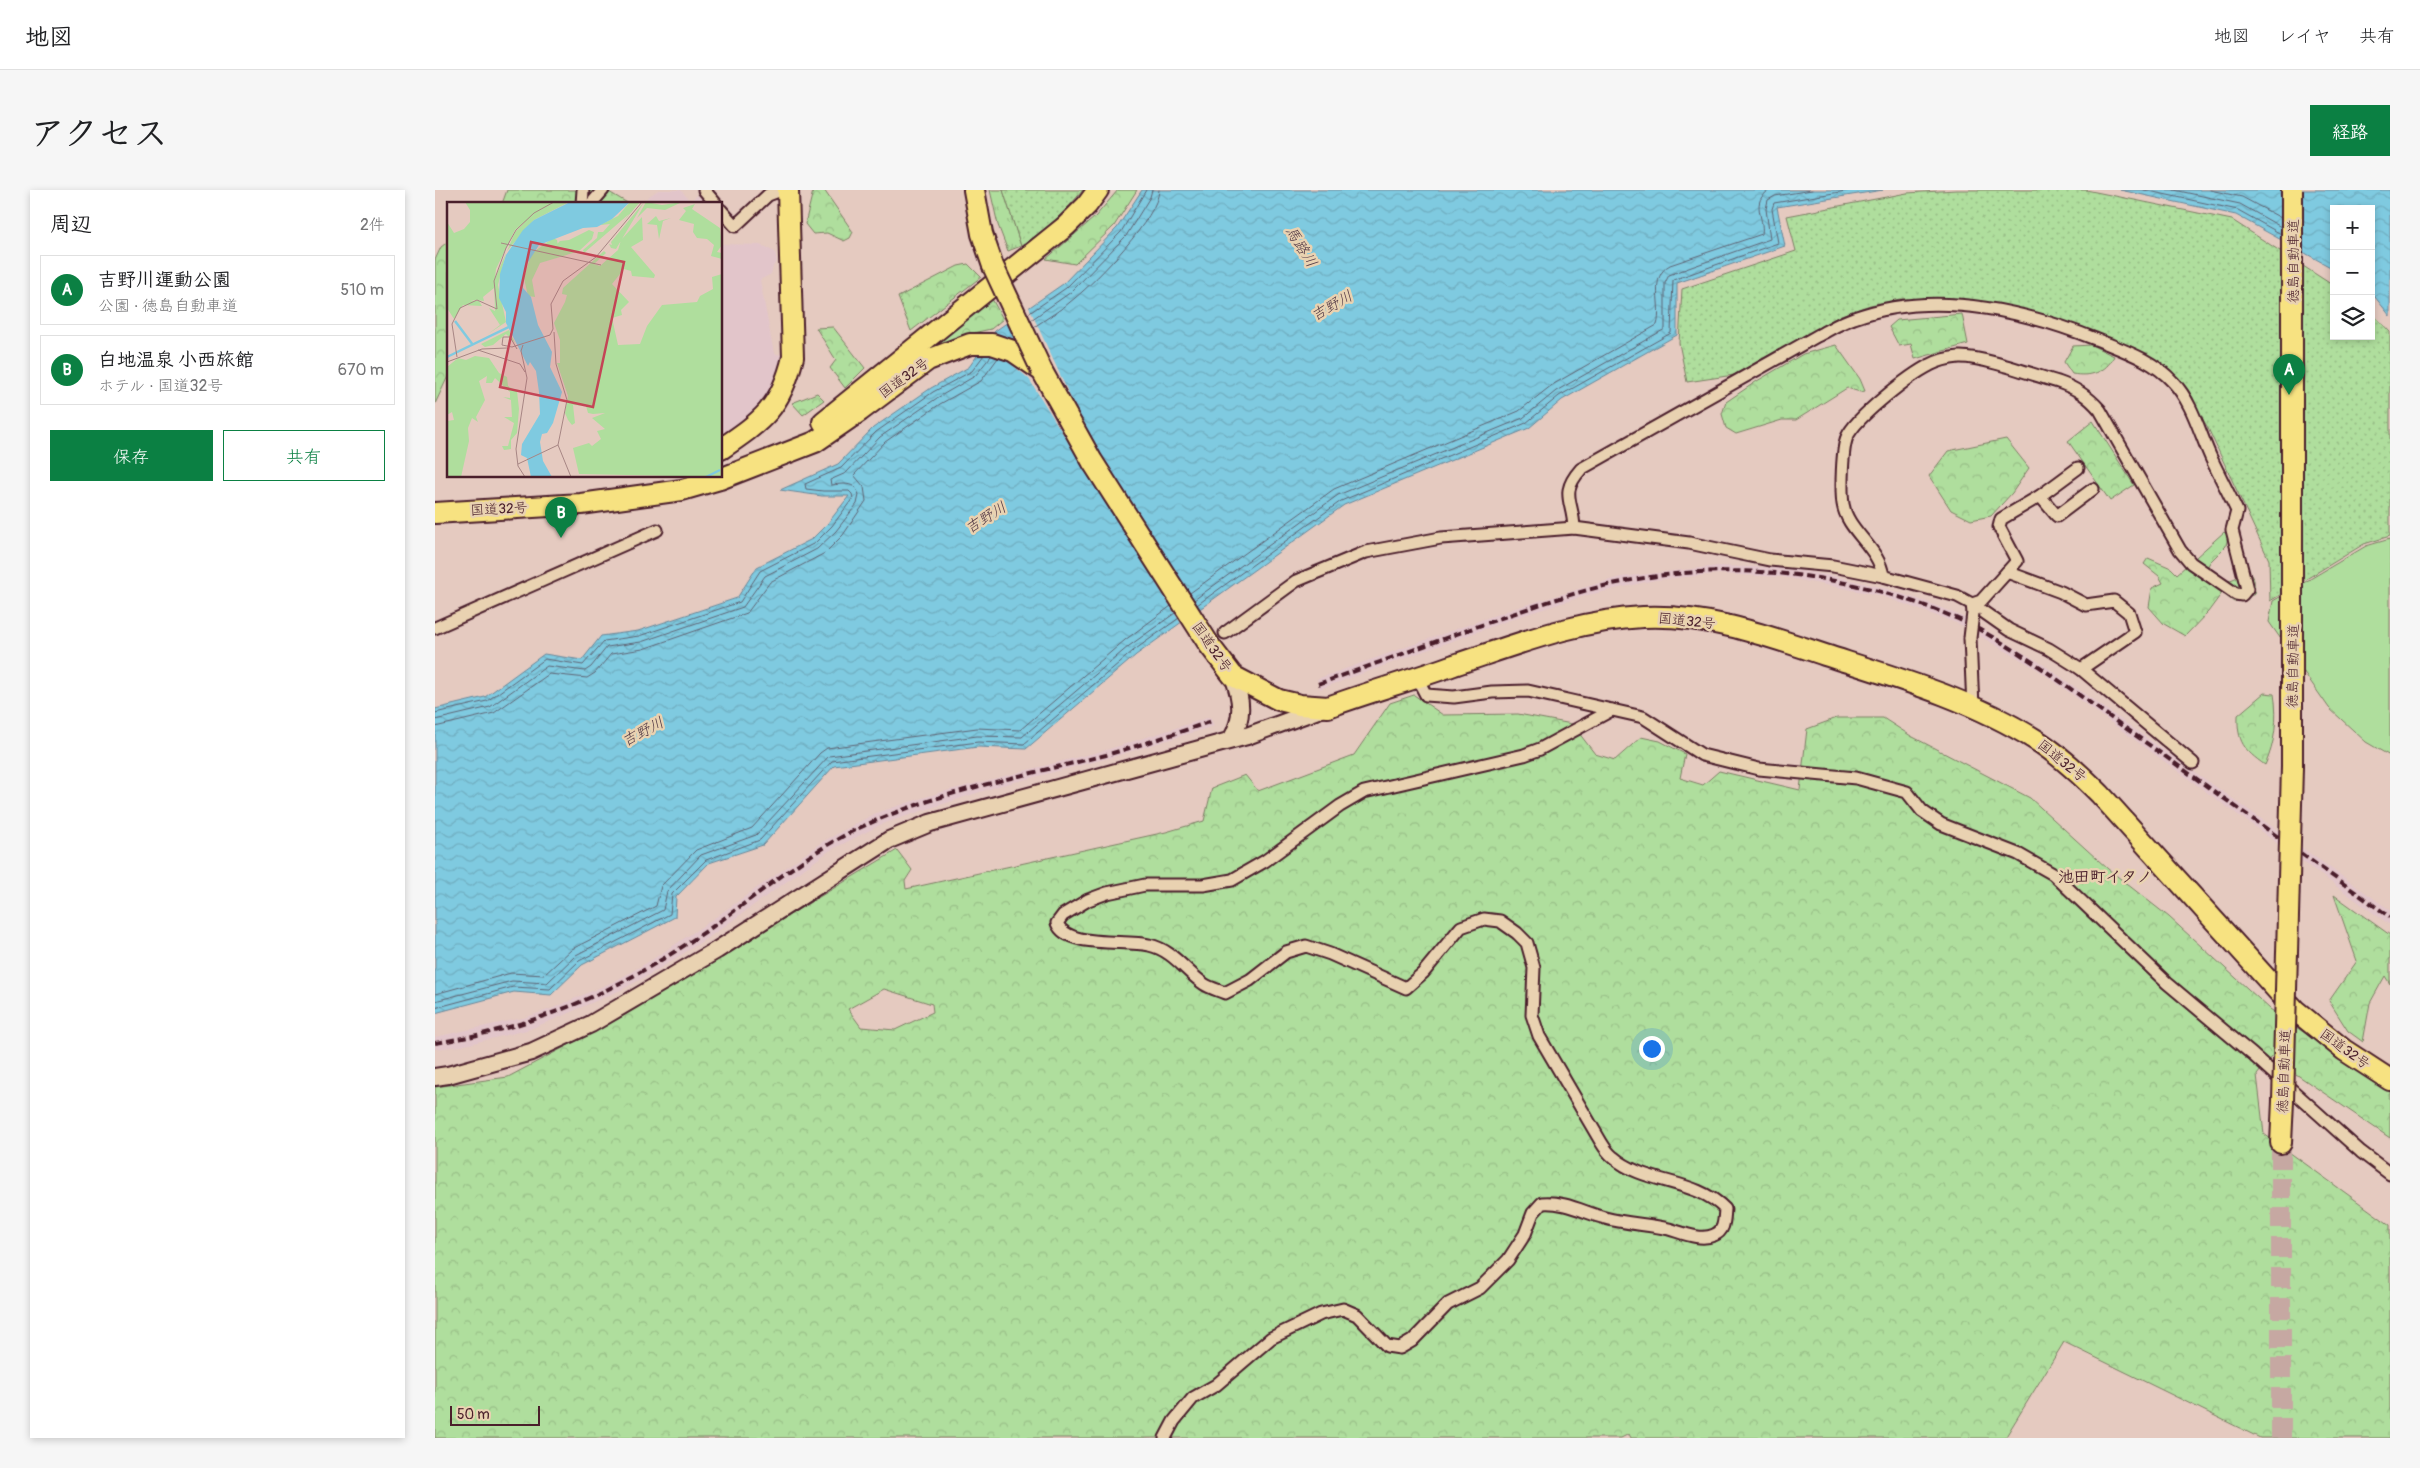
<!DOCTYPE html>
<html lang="ja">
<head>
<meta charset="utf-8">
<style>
	:root { --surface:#fff; --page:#f6f6f6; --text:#202124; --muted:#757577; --line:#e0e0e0; --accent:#0b8043 }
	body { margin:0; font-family:Pangolin,"Klee One",sans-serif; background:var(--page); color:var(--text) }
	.controls { position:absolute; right:15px; top:15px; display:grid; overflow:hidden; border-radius:0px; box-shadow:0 2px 8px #0003 }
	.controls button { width:45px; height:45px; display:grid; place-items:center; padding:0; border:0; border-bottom:1px solid var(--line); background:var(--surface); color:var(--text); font:25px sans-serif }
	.scale { position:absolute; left:15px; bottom:12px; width:90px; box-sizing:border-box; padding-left:5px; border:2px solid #4a1f2b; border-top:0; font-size:14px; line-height:18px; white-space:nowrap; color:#4a1f2b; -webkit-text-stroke:4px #e9d2b1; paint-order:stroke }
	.you { position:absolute; left:1216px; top:858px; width:18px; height:18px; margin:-12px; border:4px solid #fff; border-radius:50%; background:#1a73e8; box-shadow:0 0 0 8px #1a73e833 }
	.badge { display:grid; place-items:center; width:32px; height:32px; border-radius:50%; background:var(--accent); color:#fff; font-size:16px; font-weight:700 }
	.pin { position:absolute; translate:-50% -41px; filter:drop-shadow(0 1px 2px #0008) }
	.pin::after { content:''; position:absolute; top:26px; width:18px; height:15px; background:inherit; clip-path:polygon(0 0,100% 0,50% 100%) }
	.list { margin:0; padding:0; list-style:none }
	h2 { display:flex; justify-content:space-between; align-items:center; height:65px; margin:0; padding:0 20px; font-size:21px }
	h2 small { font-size:16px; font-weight:400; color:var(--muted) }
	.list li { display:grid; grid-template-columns:32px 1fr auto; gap:15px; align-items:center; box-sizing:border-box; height:70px; margin:0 10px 10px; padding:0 10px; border:1px solid var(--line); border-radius:0px }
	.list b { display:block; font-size:19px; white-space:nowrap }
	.list p { margin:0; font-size:16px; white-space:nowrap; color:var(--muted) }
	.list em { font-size:16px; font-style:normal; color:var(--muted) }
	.actions { display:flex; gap:10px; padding:15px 20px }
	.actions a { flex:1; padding:11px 0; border:1px solid var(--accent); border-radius:0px; text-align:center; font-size:18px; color:var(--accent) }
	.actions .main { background:var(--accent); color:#fff }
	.icon { flex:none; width:28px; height:28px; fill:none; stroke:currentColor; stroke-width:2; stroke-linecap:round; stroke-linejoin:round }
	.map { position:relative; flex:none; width:1955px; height:1248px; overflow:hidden; border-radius:0px }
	header { display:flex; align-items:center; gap:30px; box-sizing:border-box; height:70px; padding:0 25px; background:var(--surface); border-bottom:1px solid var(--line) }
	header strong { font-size:24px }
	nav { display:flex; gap:28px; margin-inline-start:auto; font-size:18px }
	.intro { display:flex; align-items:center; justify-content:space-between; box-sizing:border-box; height:120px; padding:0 30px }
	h1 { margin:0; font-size:35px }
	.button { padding:12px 22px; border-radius:0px; background:var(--accent); color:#fff; font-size:18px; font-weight:700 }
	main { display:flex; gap:30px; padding:0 30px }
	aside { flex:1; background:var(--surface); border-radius:0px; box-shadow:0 2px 8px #0003 }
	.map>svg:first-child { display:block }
</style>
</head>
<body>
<header>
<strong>地図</strong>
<nav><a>地図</a><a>レイヤ</a><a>共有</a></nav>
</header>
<div class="intro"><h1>アクセス</h1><a class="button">経路</a></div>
<main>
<aside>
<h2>周辺<small>2件</small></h2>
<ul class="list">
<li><span class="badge">A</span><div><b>吉野川運動公園</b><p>公園 · 徳島自動車道</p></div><em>510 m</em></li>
<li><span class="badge">B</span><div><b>白地温泉 小西旅館</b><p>ホテル · 国道32号</p></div><em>670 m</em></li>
</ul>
<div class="actions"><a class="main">保存</a><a>共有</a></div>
</aside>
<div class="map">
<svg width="1955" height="1248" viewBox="0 0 1955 1248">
	<defs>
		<pattern id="grass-tufts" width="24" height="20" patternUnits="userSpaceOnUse" patternTransform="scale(1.25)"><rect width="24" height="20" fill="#afde9d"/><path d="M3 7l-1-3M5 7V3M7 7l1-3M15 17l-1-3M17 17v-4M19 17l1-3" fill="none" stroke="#98be87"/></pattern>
		<pattern id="forest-crowns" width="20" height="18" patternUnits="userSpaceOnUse" patternTransform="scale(1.25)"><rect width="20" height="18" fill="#afde9d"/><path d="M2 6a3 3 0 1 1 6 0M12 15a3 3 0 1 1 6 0" fill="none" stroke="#98be87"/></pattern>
		<pattern id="park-dots" width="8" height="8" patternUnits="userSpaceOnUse" patternTransform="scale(1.25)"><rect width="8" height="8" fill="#afde9d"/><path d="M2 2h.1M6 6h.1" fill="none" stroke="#98be87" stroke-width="1.8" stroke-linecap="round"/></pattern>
		<pattern id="water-waves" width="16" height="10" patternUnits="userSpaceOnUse" patternTransform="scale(1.25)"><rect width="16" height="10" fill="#7fcae0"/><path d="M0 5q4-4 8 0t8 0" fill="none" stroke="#6fadc0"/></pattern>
	</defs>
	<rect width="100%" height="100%" fill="#e5cac0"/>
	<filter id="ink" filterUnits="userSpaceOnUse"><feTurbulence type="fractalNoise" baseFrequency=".02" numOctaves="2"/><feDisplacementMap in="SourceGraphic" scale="10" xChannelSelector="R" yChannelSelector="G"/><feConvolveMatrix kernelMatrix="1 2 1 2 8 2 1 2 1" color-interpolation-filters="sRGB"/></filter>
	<g filter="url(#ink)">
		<!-- built -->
		<g fill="#e2c5ca">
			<polygon points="223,0 246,0 255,11 263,5 270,14 203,14"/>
			<polygon points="286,54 325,55 340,62 342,72 338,76 336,84 325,90 339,164 352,165 336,209 286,249"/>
			<polygon points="1283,376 1350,378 1399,386 1445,397 1492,412 1526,426 1606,473 1955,720 1955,735 1602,479 1524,434 1444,405 1348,387 1283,384 1220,390 1149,406 1080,428 885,499 882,489 1077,419 1147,398 1185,387"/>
			<polygon points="775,527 779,536 674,568 560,597 447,634 394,661 280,743 221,781 188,799 120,829 92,840 26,856 0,859 0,847 88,828 116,819 182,790 215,771 271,734 387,652 441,623 503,603 671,560"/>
		</g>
		<!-- grass -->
		<polygon fill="url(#grass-tufts)" stroke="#7c7e64" points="555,0 568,0 586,56 573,61 563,35"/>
		<!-- forest -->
		<g fill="url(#forest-crowns)" stroke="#7c7e64" fill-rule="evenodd">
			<polygon points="72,0 174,0 174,2 194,14 67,14"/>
			<polygon points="382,0 389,0 418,42 415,48 409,51 392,43 378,44 370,34 378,1"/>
			<polygon points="683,0 702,0 679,36 640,74 611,69 660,27"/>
			<polygon points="14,51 14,184 0,214 0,70 6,57"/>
			<polygon points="533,74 546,87 476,141 463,107 523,76"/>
			<polygon points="557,109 568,129 556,139 528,145 500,156"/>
			<polygon points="1527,124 1533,154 1480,169 1476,154 1464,156 1454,137 1462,130"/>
			<polygon points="398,137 430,178 410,198 395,178 401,170 381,138"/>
			<polygon points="1401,155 1425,189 1430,201 1425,202 1412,198 1361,230 1347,230 1301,244 1291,238 1287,224 1291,212 1322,191 1368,164"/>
			<path d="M1656,155l23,11c-8,17 -24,21 -42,18l-8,-12 9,-16z"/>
			<polygon points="382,203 389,210 368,225 357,213"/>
			<polygon points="1658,231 1699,295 1675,311 1633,251"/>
			<polygon points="1571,249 1594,278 1577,303 1556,326 1536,330 1516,320 1494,286 1513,261"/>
			<polygon points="1789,342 1793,346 1791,356 1775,372 1766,389 1791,392 1814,382 1819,390 1820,404 1799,412 1787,403 1773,422 1750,446 1729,434 1714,417 1717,398 1728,393 1724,386 1709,374 1713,368 1736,378 1742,384"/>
			<path d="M1829,503l10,1c4,24 1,50 -9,71 -21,-15 -28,-23 -27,-50z"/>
			<path d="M979,505l29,20 75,-1 54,10 23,30 20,6 26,-23 19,4 25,13 -5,24 23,7 16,-14 81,19 7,-61 30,-11h46l28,18 119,62 78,71 61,48 101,92 120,83v46l-119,-81 -14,18 7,59 126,91v213h-130l-196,-96 -59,96h-374l-2,-4 -8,4h-1186v-351l73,-10 106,-56 283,-171 15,20 -7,11 1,8 260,-57 38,-11 8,-33 33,-13 13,16 96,-36 36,-52zM449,799l48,15 1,8 -38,18 -34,-3 -13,-18z"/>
			<polygon points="1899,705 1955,745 1955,794 1950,786 1935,813 1928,852 1913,841 1894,811 1922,771"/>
		</g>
		<!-- park -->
		<g fill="url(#park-dots)" stroke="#7c7e64">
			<path d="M568,0h80c-17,21 -38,41 -62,56z"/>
			<polygon points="1521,0 1651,0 1797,30 1899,96 1899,146 1936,146 1936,122 1955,142 1955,346 1929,354 1835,411 1834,370 1772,236 1742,191 1624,130 1584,119 1543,112 1465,109 1435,115 1406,125 1299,185 1252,192 1244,153 1247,99 1361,61 1352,26 1472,3"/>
		</g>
		<!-- garden -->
		<polygon fill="#afde9d" stroke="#7c7e64" points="1955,349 1955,566 1931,552 1894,518 1834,432 1838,411 1931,356"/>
		<!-- water -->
		<g fill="url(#water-waves)" stroke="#6a8698">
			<polygon points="707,0 1448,0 1342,17 1350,56 1242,93 1242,145 1127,210 1094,238 909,315 701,465 591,559 543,557 399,576 328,655 274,673 241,707 240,727 147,775 116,805 79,802 0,823 0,519 50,507 109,464 147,470 166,446 203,441 302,408 322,377 377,349 393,333 414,306 387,306 345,300 403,274 438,238 496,198 534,177 560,141 628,94 682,38"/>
			<polygon points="1685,0 1955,0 1955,126 1936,102 1936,19 1899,19 1899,79 1801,25"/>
		</g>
		<!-- pier -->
		<polygon fill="#e5cac0" points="593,115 639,215 667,265 766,421 747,435 594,189 573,171 562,167 540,164 553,146 583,155 571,130"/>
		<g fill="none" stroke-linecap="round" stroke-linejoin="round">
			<!-- shore -->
			<g stroke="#5f6373" stroke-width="1">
				<polyline points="1709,0 1803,20 1846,44"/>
				<polyline points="1739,0 1805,14 1846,37"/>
				<polyline points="1775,0 1807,7 1846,28"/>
				<polyline points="593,124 631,98 686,42 711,0"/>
				<polyline points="596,130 636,102 691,46 715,7 717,0"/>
				<path d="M599,137c13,-9 29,-18 41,-29 22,-18 84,-81 84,-108"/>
				<path d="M755,403l144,-104 185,-78 33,-26 105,-60c6,-19 -9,-48 13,-60l92,-31c3,-17 -13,-32 8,-44"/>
				<polyline points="759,410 903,305 1088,228 1121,201 1230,139 1230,93 1234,85 1335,49 1331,19 1333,10 1340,6 1377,0"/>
				<polyline points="762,415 906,311 1091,233 1124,206 1236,143 1238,90 1343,53 1337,19 1339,13 1417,0"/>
				<polyline points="0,523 52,511 110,469 148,475 169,451 204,446 305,412 325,381 380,353 397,336 418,308 417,304 414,301 388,301 371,299 370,294 406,278 441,242 498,202 537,181 549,165"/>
				<path d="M0,530l55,-13 57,-41 38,5 6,-4 16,-20 34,-5 102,-35 22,-31 52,-27 19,-18 21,-27 2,-9c-4,-14 -16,-11 -28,-10l-1,-5 16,-7 34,-36 57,-39 38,-22 16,-20"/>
				<polyline points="0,537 59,523 114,484 152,488 160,483 176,464 208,459 312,423 335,392 390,363 408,345 431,311 429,297 419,285 450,252 505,214 546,191 563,168"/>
				<polyline points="0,804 76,783 109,785 137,759 221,716 226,696 261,660 317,638 385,563 392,558 542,538 585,540 690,450 736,416"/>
				<polyline points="0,811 77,791 112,793 141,765 228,720 232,701 266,665 321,645 394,566 542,546 587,547 694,456 740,423"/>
				<polyline points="0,818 78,797 115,799 144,771 235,724 237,704 271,670 325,650 397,571 543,552 589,554 698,461 744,428"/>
			</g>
			<!-- highway-tunnel -->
			<polyline stroke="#c6a8a2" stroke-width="20" stroke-dasharray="20 10" stroke-linecap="butt" points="1846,1248 1846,953"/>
			<!-- street casing -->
			<g stroke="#4a1f2b" stroke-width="15">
				<g id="street">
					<polyline points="269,0 281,14"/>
					<polyline points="147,14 148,0"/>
					<polyline points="156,14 168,0"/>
					<polyline points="286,20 300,36 333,5 346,0"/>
					<polyline points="1605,306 1622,326 1658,299"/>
					<path d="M1139,338c-1,-28 -15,-34 7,-59l236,-133c12,-6 24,-14 37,-18 79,-29 169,-8 244,22 27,11 55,20 75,42 20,21 27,53 39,78 8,17 17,34 25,51l-5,19 15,59 -5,6 -6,-1 -45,-31 -11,-13 -80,-140c-12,-14 -24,-22 -42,-28 -24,-7 -77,-26 -99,-25 -10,1 -20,3 -29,8 -20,10 -74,52 -83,72 -5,12 -6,53 -4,67 4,27 36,43 40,72"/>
					<polyline points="1537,414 1574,440 1614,459 1646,479 1700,442 1694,423 1679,411 1651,415 1626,402 1572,382"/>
					<polyline points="1537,414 1546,411 1582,371 1564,337 1566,329 1605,306 1643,278"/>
					<polyline points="0,438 222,340"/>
					<polyline points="790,443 861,391 931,362 1006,348 1139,338 1254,353 1335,370 1398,376 1448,386 1522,406 1537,414 1538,423"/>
					<polyline points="1535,448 1538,517"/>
					<polyline points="1646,479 1758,573"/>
					<polyline points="982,488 991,505 1019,507 1057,502 1093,501 1208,527 1267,565 1324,579 1421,588 1472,602 1487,621 1506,634 1583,664 1618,684 1732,793 1818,865 1926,962 1955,984"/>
					<path d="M730,1248l9,-17 19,-23 23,-13 55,-47 50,-24 22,-5 14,6 30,31 13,2 12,-7 36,-37 32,-16 28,-28 17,-26 8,-21 9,-10c22,-2 41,9 63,15 21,6 43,6 64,11 14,4 32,12 45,6 11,-4 10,-16 11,-26 -30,-31 -80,-24 -112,-52 -5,-4 -9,-10 -12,-15l-62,-106 -7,-21 2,-47 -7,-25 -10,-10 -17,-12 -16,-2 -23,8 -38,46 -17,15 -76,-34 -24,-8 -20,6 -36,28 -25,13c-7,-3 -15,-5 -21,-9 -19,-13 -31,-34 -55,-39 -24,-6 -82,4 -92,-22l6,-8 25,-15 19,-7 38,-8h58l29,-5 33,-19 75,-55 24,-14 160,-37 16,-6 72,-39"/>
				</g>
			</g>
			<!-- secondary casing -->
			<g stroke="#4a1f2b" stroke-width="20">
				<g id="secondary">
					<path d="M796,550c13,-23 11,-40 2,-64"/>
					<polyline points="0,887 13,885 96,862 156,834 282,760 454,650 495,633 812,546 891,517"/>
				</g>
			</g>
			<!-- highway casing -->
			<g stroke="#4a1f2b" stroke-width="24">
				<g id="highway">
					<polyline points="539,0 547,44 558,76"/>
					<polyline points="388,232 631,36 652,15 663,0"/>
					<path d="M286,259c41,-28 60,-41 72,-92l-5,-167"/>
					<path d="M0,323l146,-9 101,-14 38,-11 95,-37 45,-31 68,-51 42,-16h22l21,7 29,20 50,90 118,185 23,30 46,24 21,5 28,2c41,-15 84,-27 126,-42 61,-20 123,-45 189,-48 63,-3 122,18 182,38 72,23 146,44 211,85 24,15 44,34 64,54l195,216 49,40 46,30"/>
					<polyline points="1846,953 1848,911"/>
				</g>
			</g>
			<!-- street -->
			<use href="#street" stroke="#e9d2b1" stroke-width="11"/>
			<!-- secondary -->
			<use href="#secondary" stroke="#e9d2b1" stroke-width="16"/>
			<!-- highway -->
			<use href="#highway" stroke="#f7e281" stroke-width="20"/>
			<!-- rail -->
			<g stroke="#4a1f2b" stroke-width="4" stroke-dasharray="8 4" stroke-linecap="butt">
				<path d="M883,494c52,-18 103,-37 155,-56 48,-17 98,-36 149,-46 113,-23 230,-9 336,37 29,13 56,31 82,48l350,250"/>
				<path d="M0,853c108,-17 187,-54 277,-116 47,-33 93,-73 145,-98 78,-37 166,-53 249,-74 35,-10 71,-22 106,-34"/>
			</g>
			<!-- street-bridge casing -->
			<g stroke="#4a1f2b" stroke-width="15" stroke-linecap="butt">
				<polyline id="street-bridge" points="1535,448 1538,423"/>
			</g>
			<!-- highway-bridge casing -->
			<g stroke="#4a1f2b" stroke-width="24" stroke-linecap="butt">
				<g id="highway-bridge">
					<polyline points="558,76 607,181"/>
					<polyline points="1848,911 1857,577 1857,0"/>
				</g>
			</g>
			<!-- street-bridge -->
			<use href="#street-bridge" stroke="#e9d2b1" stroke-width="11"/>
			<!-- highway-bridge -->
			<use href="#highway-bridge" stroke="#f7e281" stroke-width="20"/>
		</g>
	</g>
	<g text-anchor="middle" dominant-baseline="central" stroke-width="5" stroke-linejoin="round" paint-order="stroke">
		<!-- street labels -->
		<g font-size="14" fill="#4a1f2b" stroke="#e9d2b1">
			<text transform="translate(1858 71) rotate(-90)">徳島自動車道</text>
			<text transform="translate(469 188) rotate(-36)">国道32号</text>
			<text transform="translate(64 319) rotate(-3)">国道32号</text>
			<text transform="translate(1252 431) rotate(6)">国道32号</text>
			<text transform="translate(777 457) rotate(55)">国道32号</text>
			<text transform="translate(1858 476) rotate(-89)">徳島自動車道</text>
			<text transform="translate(1627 571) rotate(39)">国道32号</text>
			<text transform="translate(1910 859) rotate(36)">国道32号</text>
			<text transform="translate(1849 881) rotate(-88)">徳島自動車道</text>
		</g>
		<!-- water labels -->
		<g font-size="15" font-style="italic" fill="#523946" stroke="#e9d2b1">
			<text transform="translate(866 57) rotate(58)">馬路川</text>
			<text transform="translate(897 116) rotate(-30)">吉野川</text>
			<text transform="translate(551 328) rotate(-32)">吉野川</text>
			<text transform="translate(208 542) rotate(-28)">吉野川</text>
		</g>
		<!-- quarter labels -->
		<g font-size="16" font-weight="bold" fill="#4a1f2b" stroke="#e9d2b1">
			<text x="1670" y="687">池田町イタノ</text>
		</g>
	</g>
	<!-- overview -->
	<g transform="translate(12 12)">
		<rect width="275" height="275" fill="#e5cac0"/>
		<path d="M18,0h104l-35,18 -27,31 8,-19 11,-11 -11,9 -19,39 -2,19 -11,9 1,4 -8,-1 -6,1h9l3,5 -19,-1 -9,14 -7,-11v-86l7,11 10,-4 6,-7v-12zM183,0h10l-17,20 6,-8 -45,39 -1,-3 14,-12 1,-6h5l7,-8 -10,1 18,-9zM197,0l-28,47 -5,-1 -2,-4 3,1 -1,-3zM199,0l16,3 20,-3 -17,8 -18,-2 -10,10zM248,2l-3,5 28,19 2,17 -5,7 5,1v6l-11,-3 3,-11 -7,-6 -10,-1 -4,-6 1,-8 -15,-4 7,-9 -3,-3zM209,14l3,5 12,-3 -8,3 -4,18 -2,-14 -10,-1zM195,15l1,23 -12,7 24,28 -1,3 -22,-2 -1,-5 -7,-2 -12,15 17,18 -8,8 1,5 -10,3 6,27 22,-1 7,-18 15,-21 35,-3 3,-6 13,-7 -1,-12 10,-3v203l-143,-3 -6,-26 16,-5 3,3 9,-7 -4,-8 8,-2 -13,-11 13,-5 -12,1 -5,-1 -2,-7 -13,-1 2,18 -3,2 -4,-5 -3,-7 3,-17 -11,-33h3v-23l-6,-17 11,-21 2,-7 -5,-1 1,-6 41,-37 2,2 -12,11 6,2 18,-16 3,-10zM59,51l-8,32 8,37 -18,12 12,-9 -11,-17 6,3 -1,-30zM62,128l6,13 -9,-9 -13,11 -8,2 -4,-3zM28,154l14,2 10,15 8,4 1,9 9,5 2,18 -2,24 -6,7v9l-7,1 -2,-4h6l6,-23 -10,-6h8l-1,-17 -8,-3 7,1v-6l-15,-14 -3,5h-6l1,-7 -8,5 6,19 -9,17 2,5 -6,-4 -4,10 1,13 -8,36h-14v-56l7,-1 -2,-8 -5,3v-48l11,-9 8,2z" fill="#afde9d"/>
		<path d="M106,36l4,2 3,17 -20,6 -8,17 3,17 -7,-1 -4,-18 7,-24z" fill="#afde9d"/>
		<path d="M142,28l5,2 -2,7 -13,12 -19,6 -3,-13 3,-3 9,-1z" fill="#afde9d"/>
		<path d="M123,0h60l-18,17 -15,8 -14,1 -44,17 -14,22 -2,21 8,9 7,28 14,27 -2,15 12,25 -9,31 -6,10 -5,1 -2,8 3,19 9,16h-21l-4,-19 -6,-3 1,-11 18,-30 -1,-22 -3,-21 -6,-9 -2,4 -22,-43v-11l-7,-14 1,-24 6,-19 17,-25 11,-10z" fill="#7fcae0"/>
		<path fill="none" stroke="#7fcae0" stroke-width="2.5" d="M8,119l18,24M0,155l64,-31M259,275l14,-7"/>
		<path fill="none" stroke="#a78684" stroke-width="1" d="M54,41l100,22M107,130l2,32 11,36 -9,45M56,135l-1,8 10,2 38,-12 3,-6 -2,-25 12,-23 33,-24 46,-55M56,135h7l7,12M76,143l-2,6 6,27 -11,71 2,17 7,11M31,148l42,14 5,8M10,155l-5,-33 8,-16 17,-8 20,9 -3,-28 12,-33 10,-18 18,-17 20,-11M0,160l35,-13 25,-1M71,262l40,-19 13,32"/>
		<path fill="#c44556" fill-opacity="0.15" stroke="#c44556" stroke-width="2.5" d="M84,40l93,20 -31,145 -93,-20z"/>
		<rect width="275" height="275" fill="none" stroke="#4a1f2b" stroke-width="2.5"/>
	</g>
</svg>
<div class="controls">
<button>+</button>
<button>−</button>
<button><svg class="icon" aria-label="layers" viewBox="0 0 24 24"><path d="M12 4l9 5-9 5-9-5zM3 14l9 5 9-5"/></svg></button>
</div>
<div class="scale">50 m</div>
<div class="you"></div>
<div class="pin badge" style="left:1854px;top:205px">A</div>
<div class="pin badge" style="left:126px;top:348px">B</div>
</div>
</main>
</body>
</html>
